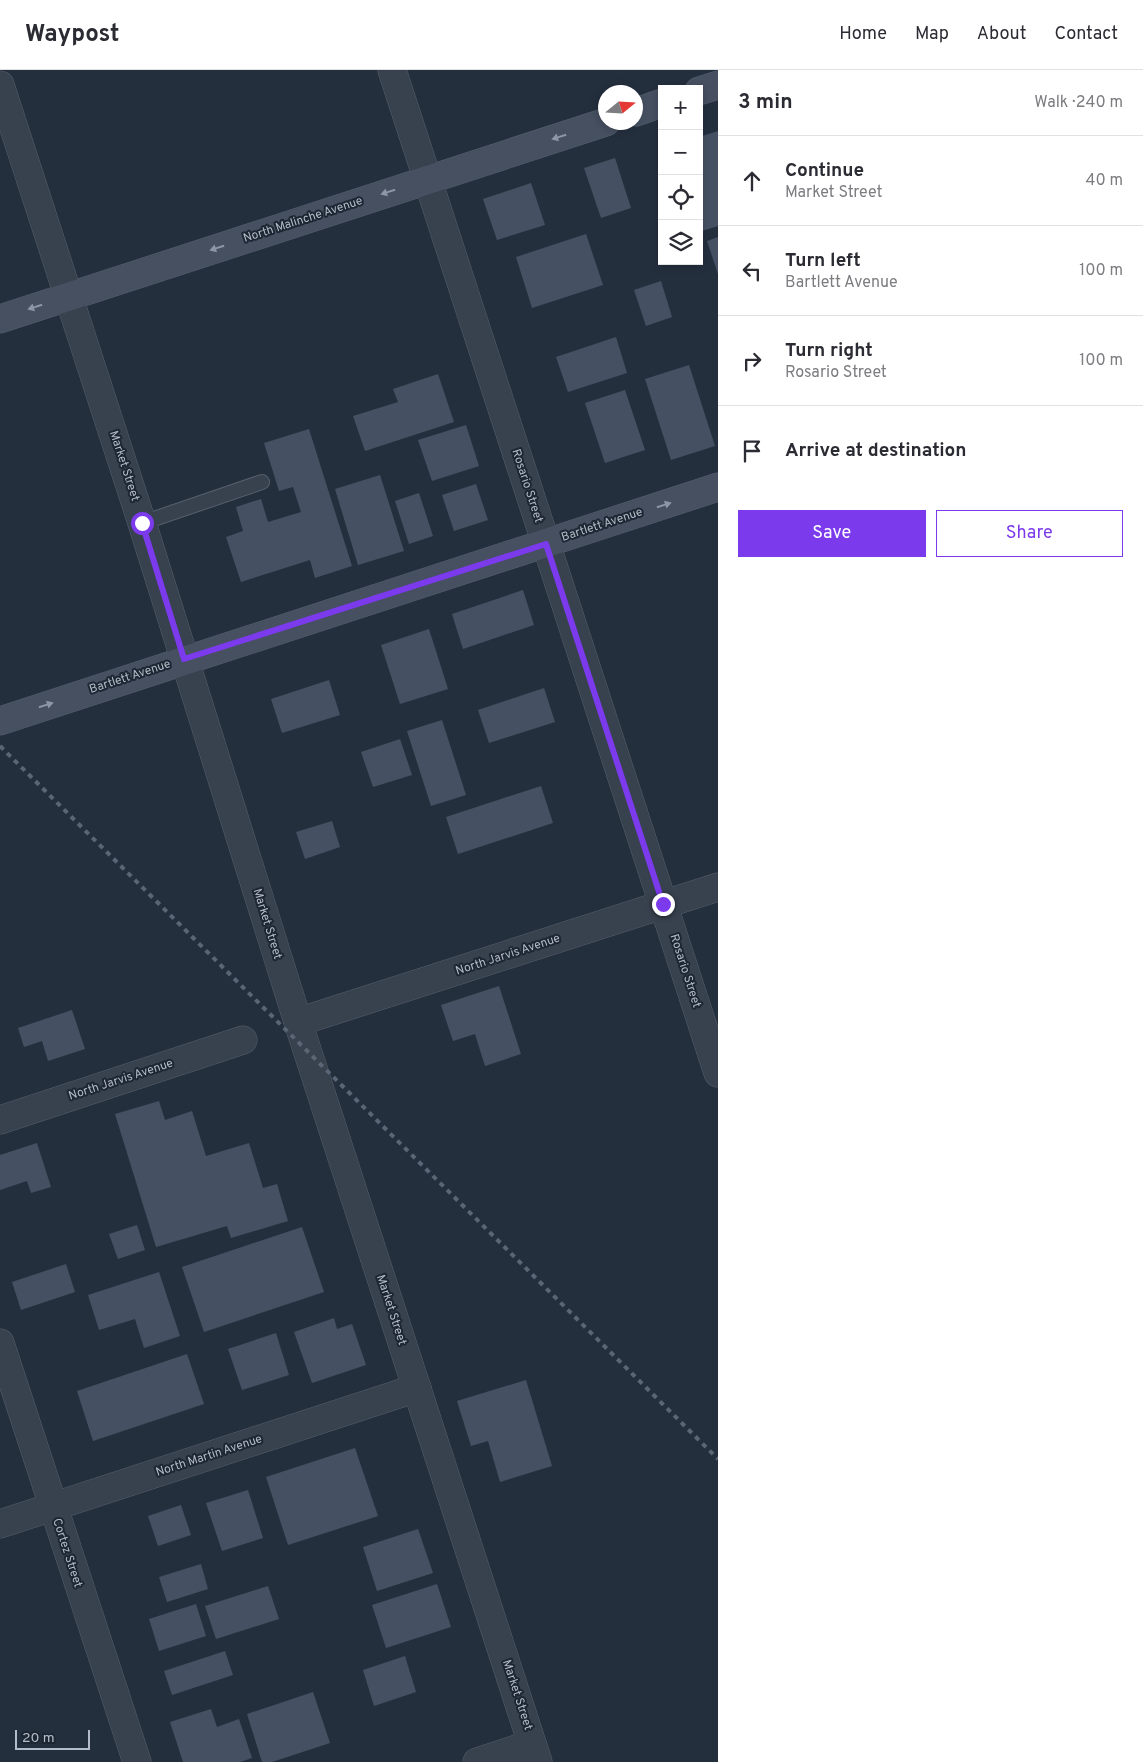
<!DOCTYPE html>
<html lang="en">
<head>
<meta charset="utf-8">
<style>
	:root { --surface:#fff; --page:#f2f2f3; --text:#2b2b33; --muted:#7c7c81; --line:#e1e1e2; --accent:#7c3aed }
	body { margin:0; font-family:Overpass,sans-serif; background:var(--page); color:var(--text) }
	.controls { position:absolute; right:15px; top:15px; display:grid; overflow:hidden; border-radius:0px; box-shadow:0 2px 8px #0003 }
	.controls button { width:45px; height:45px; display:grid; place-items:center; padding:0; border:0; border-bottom:1px solid var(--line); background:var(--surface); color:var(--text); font:25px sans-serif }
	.compass { position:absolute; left:598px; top:15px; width:45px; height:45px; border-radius:50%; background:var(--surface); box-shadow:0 2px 8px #0003; rotate:72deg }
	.scale { position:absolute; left:15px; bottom:12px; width:75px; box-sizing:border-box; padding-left:5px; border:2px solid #b4bcc9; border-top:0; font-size:14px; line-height:18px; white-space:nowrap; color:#b4bcc9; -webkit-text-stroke:4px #1d2633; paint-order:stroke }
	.stop { position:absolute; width:15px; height:15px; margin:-11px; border:4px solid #7c3aed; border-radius:50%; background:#fff }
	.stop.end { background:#7c3aed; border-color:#fff; box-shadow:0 1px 5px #0008 }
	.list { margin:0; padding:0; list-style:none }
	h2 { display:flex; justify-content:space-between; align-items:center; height:65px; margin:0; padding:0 20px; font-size:21px }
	h2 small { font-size:16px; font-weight:400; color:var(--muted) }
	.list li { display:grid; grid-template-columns:32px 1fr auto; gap:15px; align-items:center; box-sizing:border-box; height:90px; padding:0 20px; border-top:1px solid var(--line) }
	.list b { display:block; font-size:19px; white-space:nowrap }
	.list p { margin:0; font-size:16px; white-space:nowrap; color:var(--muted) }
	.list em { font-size:16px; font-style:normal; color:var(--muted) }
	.actions { display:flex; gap:10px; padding:15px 20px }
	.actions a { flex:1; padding:11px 0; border:1px solid var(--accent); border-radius:0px; text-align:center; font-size:18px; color:var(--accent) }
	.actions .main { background:var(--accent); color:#fff }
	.icon { flex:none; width:28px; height:28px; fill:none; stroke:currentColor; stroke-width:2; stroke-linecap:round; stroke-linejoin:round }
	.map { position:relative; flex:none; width:718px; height:1692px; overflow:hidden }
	header { display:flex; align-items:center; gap:30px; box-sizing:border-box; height:70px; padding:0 25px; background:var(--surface); border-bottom:1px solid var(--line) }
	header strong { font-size:24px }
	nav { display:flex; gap:28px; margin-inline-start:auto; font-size:18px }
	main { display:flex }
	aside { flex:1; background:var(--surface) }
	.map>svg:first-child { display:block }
</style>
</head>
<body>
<header>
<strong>Waypost</strong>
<nav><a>Home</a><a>Map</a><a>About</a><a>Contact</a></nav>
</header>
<main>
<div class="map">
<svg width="718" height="1692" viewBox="0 0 718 1692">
	<rect width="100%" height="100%" fill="#242f3e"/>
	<!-- building -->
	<g fill="#455162">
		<polygon points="718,61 718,156 699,162 699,67"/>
		<polygon points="615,88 631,138 601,148 584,98"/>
		<polygon points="531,113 545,155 497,170 483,129"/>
		<polygon points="586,164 603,215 532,238 516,187"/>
		<polygon points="718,167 718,204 707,171"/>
		<polygon points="661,211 672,247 646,256 634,220"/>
		<polygon points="616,267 627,303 568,322 556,287"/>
		<polygon points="689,295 715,376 671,390 645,309"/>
		<polygon points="438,304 454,352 365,381 353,346 398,332 393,319"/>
		<polygon points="625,320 645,380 605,393 585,333"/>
		<polygon points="466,355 479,396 432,411 418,370"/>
		<polygon points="309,359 352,496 315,508 310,490 241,512 226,467 243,461 236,437 261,429 268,452 301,442 293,417 279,421 264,373"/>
		<polygon points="380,405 404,481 358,495 335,419"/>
		<polygon points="476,414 488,450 454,461 442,425"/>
		<polygon points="419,423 433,466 409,474 395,431"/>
		<polygon points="523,520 534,555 463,579 452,544"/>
		<polygon points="429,559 448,619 400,634 381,575"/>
		<polygon points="329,610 340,645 282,663 271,629"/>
		<polygon points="544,618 555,652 489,673 478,640"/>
		<polygon points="442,650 466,725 431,736 407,661"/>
		<polygon points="400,669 412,705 373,717 361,682"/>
		<polygon points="541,716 553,753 458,784 446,747"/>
		<polygon points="332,751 340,777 305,789 296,762"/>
		<polygon points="499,916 521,984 485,996 475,964 453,971 441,935"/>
		<polygon points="72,940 85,979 48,991 42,971 24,977 18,958"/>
		<polygon points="159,1031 165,1050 192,1041 206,1086 249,1073 263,1118 277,1114 288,1151 231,1168 227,1156 156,1177 115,1044"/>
		<polygon points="37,1073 51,1117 31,1123 27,1111 0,1120 0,1085"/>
		<polygon points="137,1155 145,1180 118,1189 109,1164"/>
		<polygon points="302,1157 324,1222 204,1262 182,1197"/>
		<polygon points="66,1194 75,1222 21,1240 12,1212"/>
		<polygon points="159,1202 180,1266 144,1278 135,1249 99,1260 88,1225"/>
		<polygon points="334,1248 337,1259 352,1254 366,1295 312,1313 294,1262"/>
		<polygon points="276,1263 289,1305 242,1320 228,1279"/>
		<polygon points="187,1284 204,1334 93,1371 77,1321"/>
		<polygon points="526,1310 552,1396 500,1412 488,1371 471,1376 457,1331"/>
		<polygon points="355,1378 378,1446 288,1475 266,1407"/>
		<polygon points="248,1420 263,1468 222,1481 206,1433"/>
		<polygon points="181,1435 191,1465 158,1476 148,1446"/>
		<polygon points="418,1459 433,1503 377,1521 363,1477"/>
		<polygon points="201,1494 208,1519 167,1532 159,1507"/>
		<polygon points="437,1514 451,1557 386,1578 372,1535"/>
		<polygon points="268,1516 279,1549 216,1569 205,1536"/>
		<polygon points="196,1534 206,1566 159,1581 149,1549"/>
		<polygon points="225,1581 233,1605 172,1625 164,1601"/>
		<polygon points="405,1586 416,1622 374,1636 363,1600"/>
		<polygon points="313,1622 330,1673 272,1692 262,1692 247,1644"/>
		<polygon points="211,1639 217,1657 239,1649 252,1688 240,1692 183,1692 170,1652"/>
	</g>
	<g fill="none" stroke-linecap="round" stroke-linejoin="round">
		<!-- service casing -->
		<g stroke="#565f6c" stroke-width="16">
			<polyline id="service" points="142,453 262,412"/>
		</g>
		<!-- minor casing -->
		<g stroke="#565f6c" stroke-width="29">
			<g id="minor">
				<polyline points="392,0 718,1003"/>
				<polyline points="298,952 718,817"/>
				<polyline points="0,1050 243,970"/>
				<polyline points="0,1273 137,1692"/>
				<polyline points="0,1454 417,1318"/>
				<polyline points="477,1692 532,1674"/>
			</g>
		</g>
		<!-- tertiary casing -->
		<g stroke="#565f6c" stroke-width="29">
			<polyline id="tertiary" points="0,15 142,453 298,952 538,1692"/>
		</g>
		<!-- secondary casing -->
		<g stroke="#565f6c" stroke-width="29">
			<g id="secondary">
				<polyline points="699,21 718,15"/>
				<polyline points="636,42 662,33"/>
				<polyline points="0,249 606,52"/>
				<polyline points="0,651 718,417"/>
			</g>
		</g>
		<!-- service -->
		<use href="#service" stroke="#38414e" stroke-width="14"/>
		<!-- minor -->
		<use href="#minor" stroke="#38414e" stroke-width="28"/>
		<!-- tertiary -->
		<use href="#tertiary" stroke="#38414e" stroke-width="28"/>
		<!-- secondary -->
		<use href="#secondary" stroke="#465061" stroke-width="28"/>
		<!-- rail -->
		<polyline stroke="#5a6575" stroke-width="4" stroke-dasharray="5 5" stroke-linecap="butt" points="0,676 718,1389"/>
	</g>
	<!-- one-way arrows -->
	<defs><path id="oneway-solid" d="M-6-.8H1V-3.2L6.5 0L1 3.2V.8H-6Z" transform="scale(1.25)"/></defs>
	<g fill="#8e96a5">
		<use href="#oneway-solid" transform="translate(559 67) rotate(162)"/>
		<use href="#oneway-solid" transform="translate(388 122) rotate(162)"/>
		<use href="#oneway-solid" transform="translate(217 178) rotate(162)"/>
		<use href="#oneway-solid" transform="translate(35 237) rotate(162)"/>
		<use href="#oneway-solid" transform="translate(664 435) rotate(-18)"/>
		<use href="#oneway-solid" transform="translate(46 635) rotate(-18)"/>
	</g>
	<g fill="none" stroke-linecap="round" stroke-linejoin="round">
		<!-- route -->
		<polyline stroke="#7c3aed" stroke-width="6" points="142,453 184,589 546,474 663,834"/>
	</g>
	<g text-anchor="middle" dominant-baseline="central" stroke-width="4" stroke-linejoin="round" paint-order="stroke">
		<!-- street labels -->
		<g font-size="12" fill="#b4bcc9" stroke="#1d2633">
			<text transform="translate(303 150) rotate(-18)">North Malinche Avenue</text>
			<text transform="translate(124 396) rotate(72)">Market Street</text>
			<text transform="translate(527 416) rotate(72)">Rosario Street</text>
			<text transform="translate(602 455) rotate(-18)">Bartlett Avenue</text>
			<text transform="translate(130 607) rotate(-18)">Bartlett Avenue</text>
			<text transform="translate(267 854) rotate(73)">Market Street</text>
			<text transform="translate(508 885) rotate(-18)">North Jarvis Avenue</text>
			<text transform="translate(685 901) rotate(72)">Rosario Street</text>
			<text transform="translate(121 1010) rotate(-18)">North Jarvis Avenue</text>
			<text transform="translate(391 1240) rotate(72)">Market Street</text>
			<text transform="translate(209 1386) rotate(-18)">North Martin Avenue</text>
			<text transform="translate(67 1483) rotate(72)">Cortez Street</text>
			<text transform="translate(517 1625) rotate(72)">Market Street</text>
		</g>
	</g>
</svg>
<div class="controls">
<button>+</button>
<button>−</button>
<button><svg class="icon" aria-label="locate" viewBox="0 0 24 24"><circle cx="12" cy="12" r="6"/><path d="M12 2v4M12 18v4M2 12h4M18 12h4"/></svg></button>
<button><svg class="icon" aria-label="layers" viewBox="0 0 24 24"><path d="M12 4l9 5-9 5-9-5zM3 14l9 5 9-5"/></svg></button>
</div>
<svg class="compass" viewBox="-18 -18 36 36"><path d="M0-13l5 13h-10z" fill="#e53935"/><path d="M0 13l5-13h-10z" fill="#7c7c81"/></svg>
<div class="scale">20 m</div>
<div class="stop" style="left:142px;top:453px"></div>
<div class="stop end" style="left:663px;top:834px"></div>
</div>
<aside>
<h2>3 min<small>Walk · 240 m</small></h2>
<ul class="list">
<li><svg class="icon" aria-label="ahead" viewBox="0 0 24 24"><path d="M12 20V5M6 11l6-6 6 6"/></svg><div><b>Continue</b><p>Market Street</p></div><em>40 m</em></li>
<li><svg class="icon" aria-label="left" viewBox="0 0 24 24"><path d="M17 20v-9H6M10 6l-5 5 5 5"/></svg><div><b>Turn left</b><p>Bartlett Avenue</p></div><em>100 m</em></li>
<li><svg class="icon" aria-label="right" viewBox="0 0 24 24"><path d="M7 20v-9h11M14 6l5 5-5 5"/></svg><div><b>Turn right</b><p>Rosario Street</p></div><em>100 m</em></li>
<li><svg class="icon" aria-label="arrive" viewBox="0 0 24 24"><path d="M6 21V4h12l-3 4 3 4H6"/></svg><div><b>Arrive at destination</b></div></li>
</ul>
<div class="actions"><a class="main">Save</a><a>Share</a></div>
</aside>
</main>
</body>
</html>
